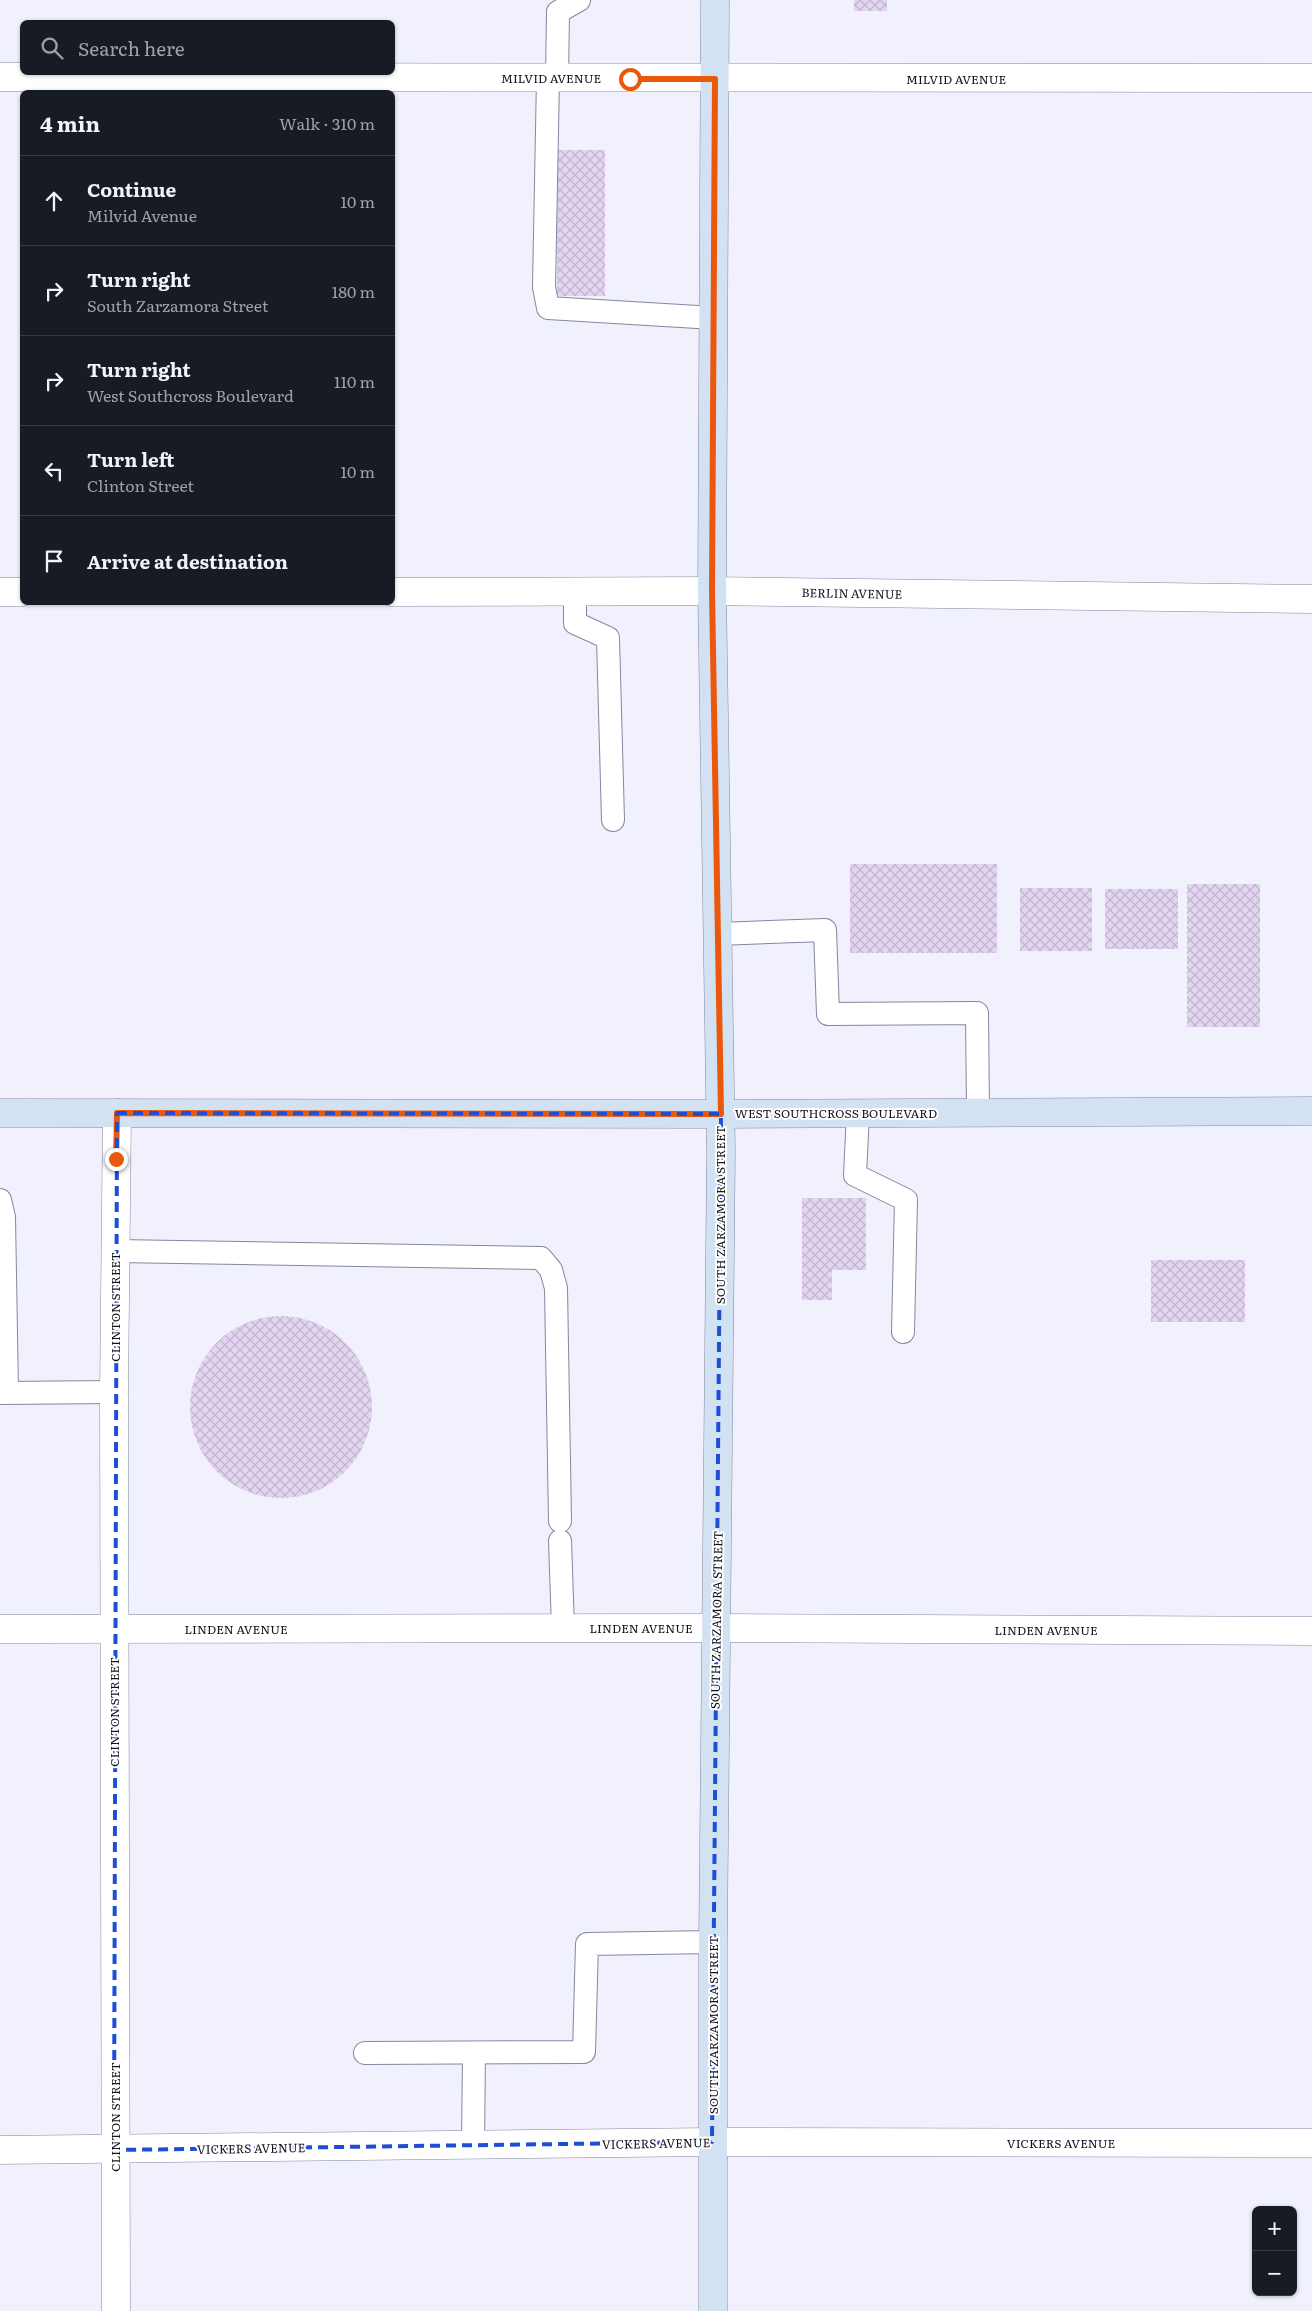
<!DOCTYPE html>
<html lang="en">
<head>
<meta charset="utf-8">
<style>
	:root { --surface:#171b24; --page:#242831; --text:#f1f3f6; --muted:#9ea1a6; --line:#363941 }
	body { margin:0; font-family:Literata,serif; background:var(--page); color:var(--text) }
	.controls { position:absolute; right:15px; bottom:15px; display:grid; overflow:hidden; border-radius:8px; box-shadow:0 1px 4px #0004 }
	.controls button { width:45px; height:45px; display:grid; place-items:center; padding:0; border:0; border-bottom:1px solid var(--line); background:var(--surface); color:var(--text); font:25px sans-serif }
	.stop { position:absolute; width:15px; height:15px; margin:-11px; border:4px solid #ea580c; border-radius:50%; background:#fff }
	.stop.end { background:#ea580c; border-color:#fff; box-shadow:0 1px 5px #0008 }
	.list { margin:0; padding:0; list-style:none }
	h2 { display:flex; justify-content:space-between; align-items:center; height:65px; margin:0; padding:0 20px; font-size:21px }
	h2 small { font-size:16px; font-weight:400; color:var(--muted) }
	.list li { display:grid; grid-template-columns:32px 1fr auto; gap:15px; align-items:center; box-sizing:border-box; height:90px; padding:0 20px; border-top:1px solid var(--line) }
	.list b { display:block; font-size:19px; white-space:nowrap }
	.list p { margin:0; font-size:16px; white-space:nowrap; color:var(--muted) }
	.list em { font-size:16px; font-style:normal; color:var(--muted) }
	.icon { flex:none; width:28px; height:28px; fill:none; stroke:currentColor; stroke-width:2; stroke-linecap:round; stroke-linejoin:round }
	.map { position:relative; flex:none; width:1312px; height:2311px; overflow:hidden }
	.search { position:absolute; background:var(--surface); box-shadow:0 1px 4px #0004; left:20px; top:20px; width:375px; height:55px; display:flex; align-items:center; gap:12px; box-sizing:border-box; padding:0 18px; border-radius:8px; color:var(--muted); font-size:19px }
	.panel { position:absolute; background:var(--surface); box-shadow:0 1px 4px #0004; left:20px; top:90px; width:375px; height:515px; border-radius:8px }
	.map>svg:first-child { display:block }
</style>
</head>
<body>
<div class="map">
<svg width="1312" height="2311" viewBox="0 0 1312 2311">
	<defs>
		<pattern id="building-cross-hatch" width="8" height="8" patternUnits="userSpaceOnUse" patternTransform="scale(1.25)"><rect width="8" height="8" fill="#e3d5f1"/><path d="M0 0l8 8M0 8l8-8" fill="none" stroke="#c2b6ce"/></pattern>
	</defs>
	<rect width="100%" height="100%" fill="#f0f1fc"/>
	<!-- building -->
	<g fill="url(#building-cross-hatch)">
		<rect x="854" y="0" width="33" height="11"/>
		<rect x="557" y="150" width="48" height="146"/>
		<rect x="850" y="864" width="147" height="89"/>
		<rect x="1187" y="884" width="73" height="143"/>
		<rect x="1020" y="888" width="72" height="63"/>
		<rect x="1105" y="889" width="73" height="60"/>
		<polygon points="802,1198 866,1198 866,1270 832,1270 832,1300 802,1300"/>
		<rect x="1151" y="1260" width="94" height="62"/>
		<circle cx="281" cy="1407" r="91"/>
	</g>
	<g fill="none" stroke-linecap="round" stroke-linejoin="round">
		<!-- service casing -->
		<g stroke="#8487a0" stroke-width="24">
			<g id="service">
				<polyline points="548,78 544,287 548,308 714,318"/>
				<polyline points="557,78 558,12 579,0"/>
				<polyline points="575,592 575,623 608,638 613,820"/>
				<polyline points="718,934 825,930 828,1014 977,1013 978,1112"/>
				<polyline points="858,1113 855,1175 906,1200 903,1332"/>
				<polyline points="0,1200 4,1217 7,1392"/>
				<polyline points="116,1251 541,1258 551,1270 556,1288 560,1521"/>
				<polyline points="0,1393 114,1392"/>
				<polyline points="560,1541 563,1628"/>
				<polyline points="365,2053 584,2052 587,1944 713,1942"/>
				<polyline points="473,2145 474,2053"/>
			</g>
		</g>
		<!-- minor casing -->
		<g stroke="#8487a0" stroke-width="29">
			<g id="minor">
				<polyline points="0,77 1312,78"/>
				<polyline points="0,592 22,592"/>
				<polyline points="392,592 712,591 1312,599"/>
				<polyline points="0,1629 716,1628 1312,1631"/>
				<polyline points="0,2150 712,2142 1312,2143"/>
				<polyline points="116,2311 114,1392 117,1113"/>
			</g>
		</g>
		<!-- secondary casing -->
		<g stroke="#8487a0" stroke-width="29">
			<g id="secondary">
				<polyline points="0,1113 721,1114 1312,1111"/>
				<polyline points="713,2311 713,1942 721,1152 712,591 715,0"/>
			</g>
		</g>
		<!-- service -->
		<use href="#service" stroke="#fff" stroke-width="22"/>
		<!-- minor -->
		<use href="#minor" stroke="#fff" stroke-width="28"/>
		<!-- secondary -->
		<use href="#secondary" stroke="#d3e2f2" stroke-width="28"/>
	</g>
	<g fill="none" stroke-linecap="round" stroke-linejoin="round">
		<!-- route -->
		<polyline stroke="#ea580c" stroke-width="6" points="116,1159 117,1113 721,1114 712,591 715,79 630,79"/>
	</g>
	<!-- marked area -->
	<path fill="none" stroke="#1d4ed8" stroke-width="4" stroke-dasharray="10 6" stroke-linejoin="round" d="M117,1113l604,1 -9,1028 -598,8z"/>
	<g text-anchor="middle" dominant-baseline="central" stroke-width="4" stroke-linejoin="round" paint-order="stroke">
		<!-- street labels -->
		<g font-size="12" fill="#12131d" stroke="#fff">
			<text x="551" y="78">MILVID AVENUE</text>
			<text x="956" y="79">MILVID AVENUE</text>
			<text transform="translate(852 593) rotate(1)">BERLIN AVENUE</text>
			<text x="836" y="1113">WEST SOUTHCROSS BOULEVARD</text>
			<text transform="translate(720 1215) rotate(-90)">SOUTH ZARZAMORA STREET</text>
			<text transform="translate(115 1307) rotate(-90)">CLINTON STREET</text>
			<text transform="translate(716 1620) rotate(-89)">SOUTH ZARZAMORA STREET</text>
			<text x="641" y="1628">LINDEN AVENUE</text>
			<text x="236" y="1629">LINDEN AVENUE</text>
			<text x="1046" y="1630">LINDEN AVENUE</text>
			<text transform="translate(114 1712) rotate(-90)">CLINTON STREET</text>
			<text transform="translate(713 2025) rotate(-90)">SOUTH ZARZAMORA STREET</text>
			<text transform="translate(115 2117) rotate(-90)">CLINTON STREET</text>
			<text transform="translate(656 2143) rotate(-1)">VICKERS AVENUE</text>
			<text x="1061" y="2143">VICKERS AVENUE</text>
			<text transform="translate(251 2148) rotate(-1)">VICKERS AVENUE</text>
		</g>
	</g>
</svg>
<div class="controls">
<button>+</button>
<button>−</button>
</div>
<div class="stop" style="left:630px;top:79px"></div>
<div class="stop end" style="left:116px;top:1159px"></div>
<div class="search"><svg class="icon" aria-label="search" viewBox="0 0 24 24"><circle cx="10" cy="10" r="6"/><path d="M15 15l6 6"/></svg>Search here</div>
<section class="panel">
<h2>4 min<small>Walk · 310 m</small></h2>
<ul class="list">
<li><svg class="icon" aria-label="ahead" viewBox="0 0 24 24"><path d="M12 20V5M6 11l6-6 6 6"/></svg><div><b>Continue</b><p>Milvid Avenue</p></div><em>10 m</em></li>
<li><svg class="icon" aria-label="right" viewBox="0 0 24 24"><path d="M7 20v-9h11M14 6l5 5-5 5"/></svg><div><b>Turn right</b><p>South Zarzamora Street</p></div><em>180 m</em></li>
<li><svg class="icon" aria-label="right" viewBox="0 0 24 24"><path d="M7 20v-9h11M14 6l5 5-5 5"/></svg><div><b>Turn right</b><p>West Southcross Boulevard</p></div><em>110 m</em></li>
<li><svg class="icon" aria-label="left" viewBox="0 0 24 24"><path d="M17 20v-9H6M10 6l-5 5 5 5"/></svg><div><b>Turn left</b><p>Clinton Street</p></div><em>10 m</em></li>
<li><svg class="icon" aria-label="arrive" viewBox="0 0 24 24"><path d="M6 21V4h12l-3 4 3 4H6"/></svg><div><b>Arrive at destination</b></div></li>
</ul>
</section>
</div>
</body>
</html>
